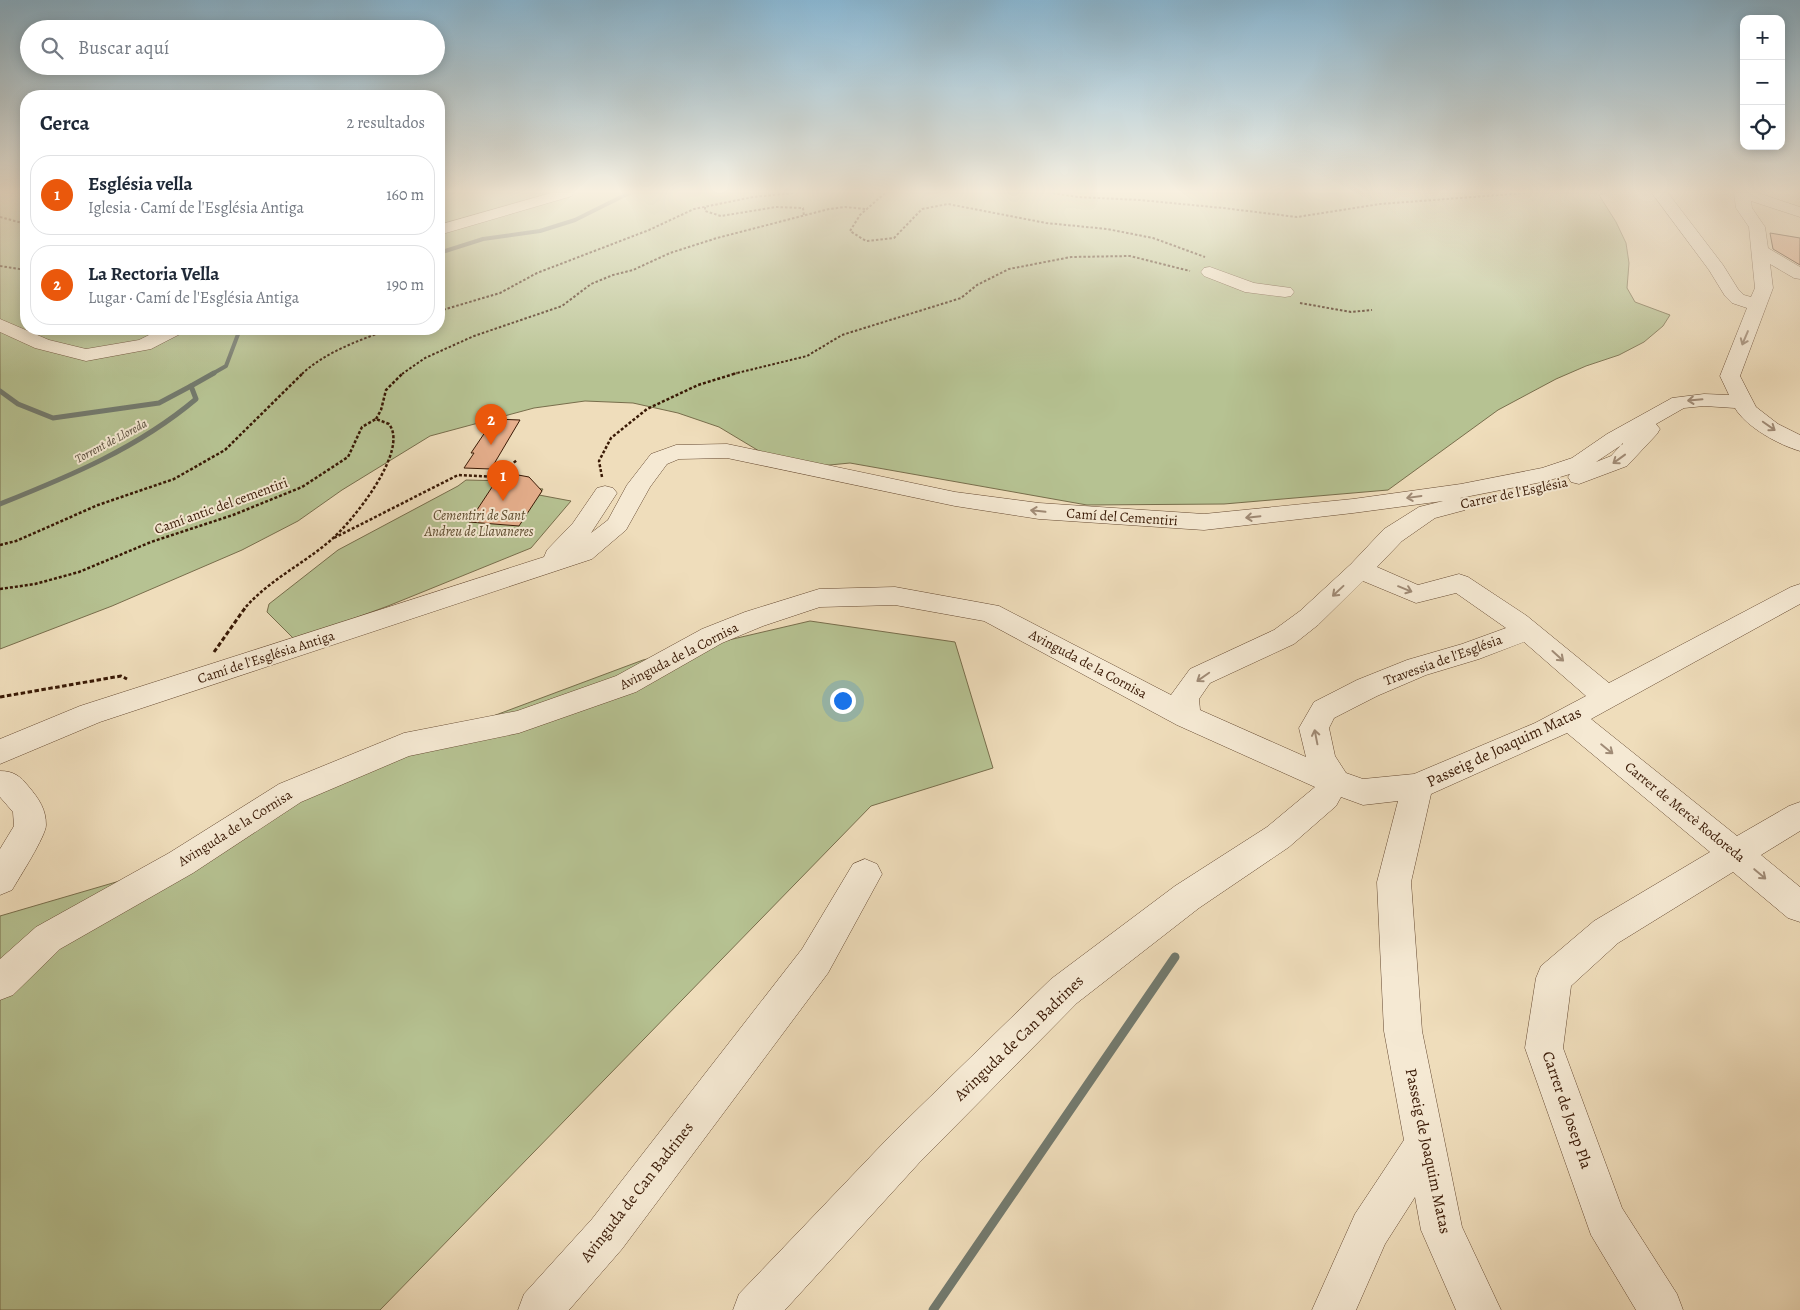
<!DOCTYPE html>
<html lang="es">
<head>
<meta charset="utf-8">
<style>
	:root { --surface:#fff; --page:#f2f2f3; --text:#1f2937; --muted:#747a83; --line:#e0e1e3; --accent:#ea580c }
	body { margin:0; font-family:Alegreya,serif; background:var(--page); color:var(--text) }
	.controls { position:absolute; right:15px; top:15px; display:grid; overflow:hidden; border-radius:10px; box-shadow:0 2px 12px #0003 }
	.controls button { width:45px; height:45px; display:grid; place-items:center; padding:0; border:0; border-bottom:1px solid var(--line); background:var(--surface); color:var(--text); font:25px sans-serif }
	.you { position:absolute; left:842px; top:700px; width:18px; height:18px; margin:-12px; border:4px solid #fff; border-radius:50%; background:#1a73e8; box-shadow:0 0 0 8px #1a73e833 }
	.badge { display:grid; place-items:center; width:32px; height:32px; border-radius:50%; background:var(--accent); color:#fff; font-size:16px; font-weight:700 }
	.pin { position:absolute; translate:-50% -41px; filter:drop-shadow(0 1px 2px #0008) }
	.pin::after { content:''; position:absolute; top:26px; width:18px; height:15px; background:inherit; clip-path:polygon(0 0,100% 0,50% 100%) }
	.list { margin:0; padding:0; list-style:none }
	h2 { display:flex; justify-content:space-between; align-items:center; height:65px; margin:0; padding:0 20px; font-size:21px }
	h2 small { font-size:16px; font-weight:400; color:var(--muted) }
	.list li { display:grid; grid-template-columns:32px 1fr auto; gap:15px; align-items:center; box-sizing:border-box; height:80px; margin:0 10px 10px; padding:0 10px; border:1px solid var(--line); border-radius:20px }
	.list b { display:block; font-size:19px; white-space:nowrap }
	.list p { margin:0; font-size:16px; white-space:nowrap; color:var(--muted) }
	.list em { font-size:16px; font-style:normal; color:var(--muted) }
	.icon { flex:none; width:28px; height:28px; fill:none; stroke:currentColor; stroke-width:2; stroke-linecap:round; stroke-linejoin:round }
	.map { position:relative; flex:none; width:1800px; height:1310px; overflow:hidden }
	.search { position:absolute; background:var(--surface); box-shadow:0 2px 12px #0003; left:20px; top:20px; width:425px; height:55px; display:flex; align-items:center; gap:12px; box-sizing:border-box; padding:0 18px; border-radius:28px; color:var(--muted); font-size:19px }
	.panel { position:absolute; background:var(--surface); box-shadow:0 2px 12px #0003; left:20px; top:90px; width:425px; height:245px; border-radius:20px }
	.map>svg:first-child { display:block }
</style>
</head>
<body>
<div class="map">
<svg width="1800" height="1310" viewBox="0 0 1800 1310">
	<rect width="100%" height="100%" fill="#efddbb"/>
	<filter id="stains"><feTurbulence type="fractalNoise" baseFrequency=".004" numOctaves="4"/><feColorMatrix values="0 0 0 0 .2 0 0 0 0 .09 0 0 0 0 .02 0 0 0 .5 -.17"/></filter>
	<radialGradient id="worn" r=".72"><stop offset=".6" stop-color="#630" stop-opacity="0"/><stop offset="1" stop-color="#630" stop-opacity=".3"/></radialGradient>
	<!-- green -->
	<g fill="#b6c292" stroke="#786e4c">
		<polygon points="0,193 26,193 26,329 439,329 439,193 1606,193 1599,195 1616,222 1626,243 1629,263 1627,288 1635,302 1670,315 1663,326 1644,342 1619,355 1586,366 1556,379 1498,410 1388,490 1224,504 1087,505 850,463 789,469 719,427 678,413 633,403 585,401 534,408 430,436 342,490 298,521 242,550 112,606 0,649"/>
		<polygon points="466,480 508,481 529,488 543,489 539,495 571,501 531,548 388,606 295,640 267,612 269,604 338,550 458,486"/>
		<polygon points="810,621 955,642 993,768 871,806 380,1310 0,1310 0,916 147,873 453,731 643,660"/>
	</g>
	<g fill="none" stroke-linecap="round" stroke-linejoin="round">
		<!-- stream-far2 -->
		<g stroke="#737a6e" stroke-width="4">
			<polyline points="439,253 483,239 540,231 575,220 629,193"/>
			<polyline points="212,374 226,366 240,329"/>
		</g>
		<!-- stream-far1 -->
		<g stroke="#737a6e" stroke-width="5">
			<polyline points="0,391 18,404 53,418 159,403 191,386"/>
			<path d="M0,504c70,-28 138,-56 196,-105l-5,-13 23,-13"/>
		</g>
		<!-- stream -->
		<polyline stroke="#737a6e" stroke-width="9" points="933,1310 1175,957"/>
	</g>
	<!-- building -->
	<g fill="#e7b08e" stroke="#391905">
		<polygon points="1770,233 1800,238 1800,265 1773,249"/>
		<polygon points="494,419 520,420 491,469 464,468 474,453 471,453"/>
		<polygon points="502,472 529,477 542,491 519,526 469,522"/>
	</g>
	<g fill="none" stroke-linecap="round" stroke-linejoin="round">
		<!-- minor casing -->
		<g stroke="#664a32" stroke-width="1">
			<g id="minor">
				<polygon points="551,193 574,193 572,196 439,235 439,225"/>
				<path d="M1652,193h16l55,72 15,24 6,6 7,2 4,-9 -6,-61 -13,-19 -2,-15h24l42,14v10l-49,-16 1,7 13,19 3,21 32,19v12l-6,-1 -24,-14 3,24 -33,88 16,31 22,17 22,11v16c-21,-6 -54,-24 -65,-43l-31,-2 -20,2 -28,16 4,5 -3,5 -30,32 -48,18 -8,-2 -3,-5 2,-3 -23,7 -87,17 5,2 4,5 -4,5 -30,8 -33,23 -25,26 41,18 41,-11 9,3 59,39 82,67 182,-96 9,-3v20l-209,115 146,117 52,-30 11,-4v29l-39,24 39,32v35l-12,-4 -55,-46 -115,71 -47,43 -8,62 59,160 55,86 6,16h-47l-45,-75 -66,-187 11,-70 5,-12 53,-45 116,-69 -143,-119 -136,61 -20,88 11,149 40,196 39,83h-45l-35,-80 -6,-33 -30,47 -29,66h-44l43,-96 49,-74 -20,-109 -7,-149 21,-81 -35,4 -22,-8 -5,9 -47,41 -90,61 -122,95 -158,160 -134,147h-52l6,-16 152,-159 160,-156 124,-93 92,-59 48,-40 -138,-62 -193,-104 -89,-16 -75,2 -57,19 -41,17 -86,49 -117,41 -110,23 -108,46 -108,71 -133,76 -47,46 -13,5v-41l36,-32 133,-74 110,-69 125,-51 113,-22 99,-35 86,-47 43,-17 74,-23 76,-2 104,19 172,89 19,-26 84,-39 26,-19 51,-47 33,-35 35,-22 24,-6 -90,12 -149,17 -165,-11 -84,-13 -228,-48 -48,1 -12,5 -17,23 -24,43 -34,29 -492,163 -100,42v-25l80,-33 464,-149 3,-7 26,-27 24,-35 8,-2 8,2 4,5 -26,40 17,-13 19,-35 24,-31 25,-9 51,-1 228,48 84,11 165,11 149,-15 108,-15 81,-16 30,-10 35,-24 65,-36 32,-4 25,1 -9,-19 27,-68 -15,-5 -7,-7 -16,-26zM1623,443l-12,13 -15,6 27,-18zM1363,581l53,22 40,-10 50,35 -44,16 -55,16 -50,20 -43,22 -15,26 7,29 -106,-47 -1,-11 11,-16 84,-39 24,-19zM1524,642l62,54 -51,27 -121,51 -51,5 -17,-6 -11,-17 -6,-28 5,-10 43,-22 49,-21 53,-16z"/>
				<polygon points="1210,267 1254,283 1291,288 1294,292 1291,296 1285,297 1245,292 1204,276 1201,272 1204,268"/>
				<polygon points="0,319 49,340 86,349 139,340 161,329 185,329 182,333 151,349 86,361 35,348 0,332"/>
				<path d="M0,771c14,0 20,5 29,16 10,12 17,22 17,38 0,11 -27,53 -34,65l-12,5v-46l14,-23 -1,-14 -13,-15z"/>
				<polygon points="865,859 877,864 882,874 828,973 622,1249 569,1310 518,1310 524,1294 592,1219 802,949 853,864"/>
			</g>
		</g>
		<!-- path-far2 -->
		<g stroke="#391905" stroke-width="2" stroke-dasharray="2.5 2" stroke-linecap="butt">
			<polyline points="885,193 860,215 850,231 866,241 894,238 922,209 948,204 1046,223 1107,229 1153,238 1205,257"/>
			<polyline points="1053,193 1078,197 1140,200 1223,208 1297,217 1380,204 1525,193"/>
			<polyline points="705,207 705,211 721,216 776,207 803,208 804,216"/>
			<polyline points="0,217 26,224"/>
			<polyline points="0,266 26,270"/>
			<polyline points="1300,303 1351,312 1372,310"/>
			<polyline points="439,311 500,293 537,273 649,230 694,209 753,197 793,193"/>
			<path d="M302,374c23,-22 58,-34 88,-45"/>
			<polyline points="402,374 425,358 474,336 562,306 591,284 613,275 633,270 670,253 717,238 829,209 845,207 866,209"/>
			<polyline points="733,374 807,356 842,335 961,298 977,285 1009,269 1071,257 1130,256 1190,271"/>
		</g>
		<!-- path-far1 -->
		<g stroke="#391905" stroke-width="2.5" stroke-dasharray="3 2" stroke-linecap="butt">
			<polyline points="376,419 381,410 386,390 403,373"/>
			<polyline points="602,477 599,461 611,438 647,409 698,385 737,373"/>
			<polyline points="334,538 458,475 496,477 517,460"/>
			<polyline points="0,545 16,541 98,505 174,479 225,450 303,373"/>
			<path d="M0,589l35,-5 44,-12 72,-30 82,-27 69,-28 46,-30 14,-30 14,-8 13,5c21,27 -38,99 -58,116 -29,25 -62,40 -87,69"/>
		</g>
		<!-- path -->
		<g stroke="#391905" stroke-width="3" stroke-dasharray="4.5 2.5" stroke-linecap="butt">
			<polyline points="214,652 245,608"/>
			<polyline points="0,697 121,676 127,679"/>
		</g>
		<!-- minor -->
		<use href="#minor" fill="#f5e9d3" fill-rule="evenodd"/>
	</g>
	<!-- one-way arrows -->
	<defs><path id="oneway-shaft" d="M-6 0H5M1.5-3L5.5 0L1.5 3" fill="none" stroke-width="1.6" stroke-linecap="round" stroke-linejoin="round" transform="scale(1.25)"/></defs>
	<g stroke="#a08b76">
		<use href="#oneway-shaft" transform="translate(1745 338) rotate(113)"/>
		<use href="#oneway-shaft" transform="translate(1695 400) rotate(175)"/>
		<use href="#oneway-shaft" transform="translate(1769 426) rotate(35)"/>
		<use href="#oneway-shaft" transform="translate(1619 459) rotate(144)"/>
		<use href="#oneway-shaft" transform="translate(1414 497) rotate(172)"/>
		<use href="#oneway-shaft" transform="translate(1038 511) rotate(-174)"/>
		<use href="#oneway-shaft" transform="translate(1253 517) rotate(174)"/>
		<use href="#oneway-shaft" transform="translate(1405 589) rotate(22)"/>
		<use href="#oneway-shaft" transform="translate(1338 591) rotate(137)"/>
		<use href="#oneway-shaft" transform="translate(1558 656) rotate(42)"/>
		<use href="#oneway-shaft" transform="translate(1203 677) rotate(145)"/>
		<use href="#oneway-shaft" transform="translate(1316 737) rotate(-101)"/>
		<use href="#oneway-shaft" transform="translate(1607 749) rotate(39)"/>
		<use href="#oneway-shaft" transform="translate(1760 874) rotate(40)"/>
	</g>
	<!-- sky -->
	<linearGradient id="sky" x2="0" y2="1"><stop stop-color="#89b7d3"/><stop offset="0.51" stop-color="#f8f0e0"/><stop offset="1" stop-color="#f8f0e0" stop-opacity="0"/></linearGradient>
	<rect width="1800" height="376" fill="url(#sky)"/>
	<g text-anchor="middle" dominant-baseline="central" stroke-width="4" stroke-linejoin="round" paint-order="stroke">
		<!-- far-water labels -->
		<g font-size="12" font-style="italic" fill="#564a3a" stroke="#f5e9d3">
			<text transform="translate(111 441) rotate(-28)">Torrent de Lloreda</text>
		</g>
		<!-- street labels -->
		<g font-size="14" fill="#391905" stroke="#f5e9d3">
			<text transform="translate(1514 493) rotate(-12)">Carrer de l'Església</text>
			<text transform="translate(221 506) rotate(-20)">Camí antic del cementiri</text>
			<text transform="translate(1122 517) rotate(4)">Camí del Cementiri</text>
			<text transform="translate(679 656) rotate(-27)">Avinguda de la Cornisa</text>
			<text transform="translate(266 657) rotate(-18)">Camí de l'Església Antiga</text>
			<text transform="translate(1443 660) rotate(-20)">Travessia de l'Església</text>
			<text transform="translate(1088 664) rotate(28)">Avinguda de la Cornisa</text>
			<text transform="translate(1685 812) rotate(39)">Carrer de Mercè Rodoreda</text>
			<text transform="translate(235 828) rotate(-32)">Avinguda de la Cornisa</text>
		</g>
		<!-- park labels -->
		<g font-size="14" font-style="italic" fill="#5e4c2f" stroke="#f5e9d3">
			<text x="479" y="515">Cementiri de Sant<tspan x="479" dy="16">Andreu de Llavaneres</tspan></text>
		</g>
		<!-- near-street labels -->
		<g font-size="16" fill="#391905" stroke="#f5e9d3">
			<text transform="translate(1504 747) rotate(-25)">Passeig de Joaquim Matas</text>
			<text transform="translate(1019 1038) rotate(-44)">Avinguda de Can Badrines</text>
			<text transform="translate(1567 1110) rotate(71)">Carrer de Josep Pla</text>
			<text transform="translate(1428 1151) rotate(78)">Passeig de Joaquim Matas</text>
			<text transform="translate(637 1192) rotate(-52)">Avinguda de Can Badrines</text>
		</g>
	</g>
	<rect width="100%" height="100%" filter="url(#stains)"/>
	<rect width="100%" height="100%" fill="url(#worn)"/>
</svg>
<div class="controls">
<button>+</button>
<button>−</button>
<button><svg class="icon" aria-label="locate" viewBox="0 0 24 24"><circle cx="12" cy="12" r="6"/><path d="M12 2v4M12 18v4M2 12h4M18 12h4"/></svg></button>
</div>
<div class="you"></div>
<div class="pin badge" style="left:503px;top:501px">1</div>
<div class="pin badge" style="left:491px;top:445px">2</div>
<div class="search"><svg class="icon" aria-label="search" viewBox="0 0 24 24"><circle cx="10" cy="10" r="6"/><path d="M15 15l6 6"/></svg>Buscar aquí</div>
<section class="panel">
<h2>Cerca<small>2 resultados</small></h2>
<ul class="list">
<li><span class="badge">1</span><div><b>Església vella</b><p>Iglesia · Camí de l'Església Antiga</p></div><em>160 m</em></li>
<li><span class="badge">2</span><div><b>La Rectoria Vella</b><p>Lugar · Camí de l'Església Antiga</p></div><em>190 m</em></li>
</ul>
</section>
</div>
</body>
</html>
